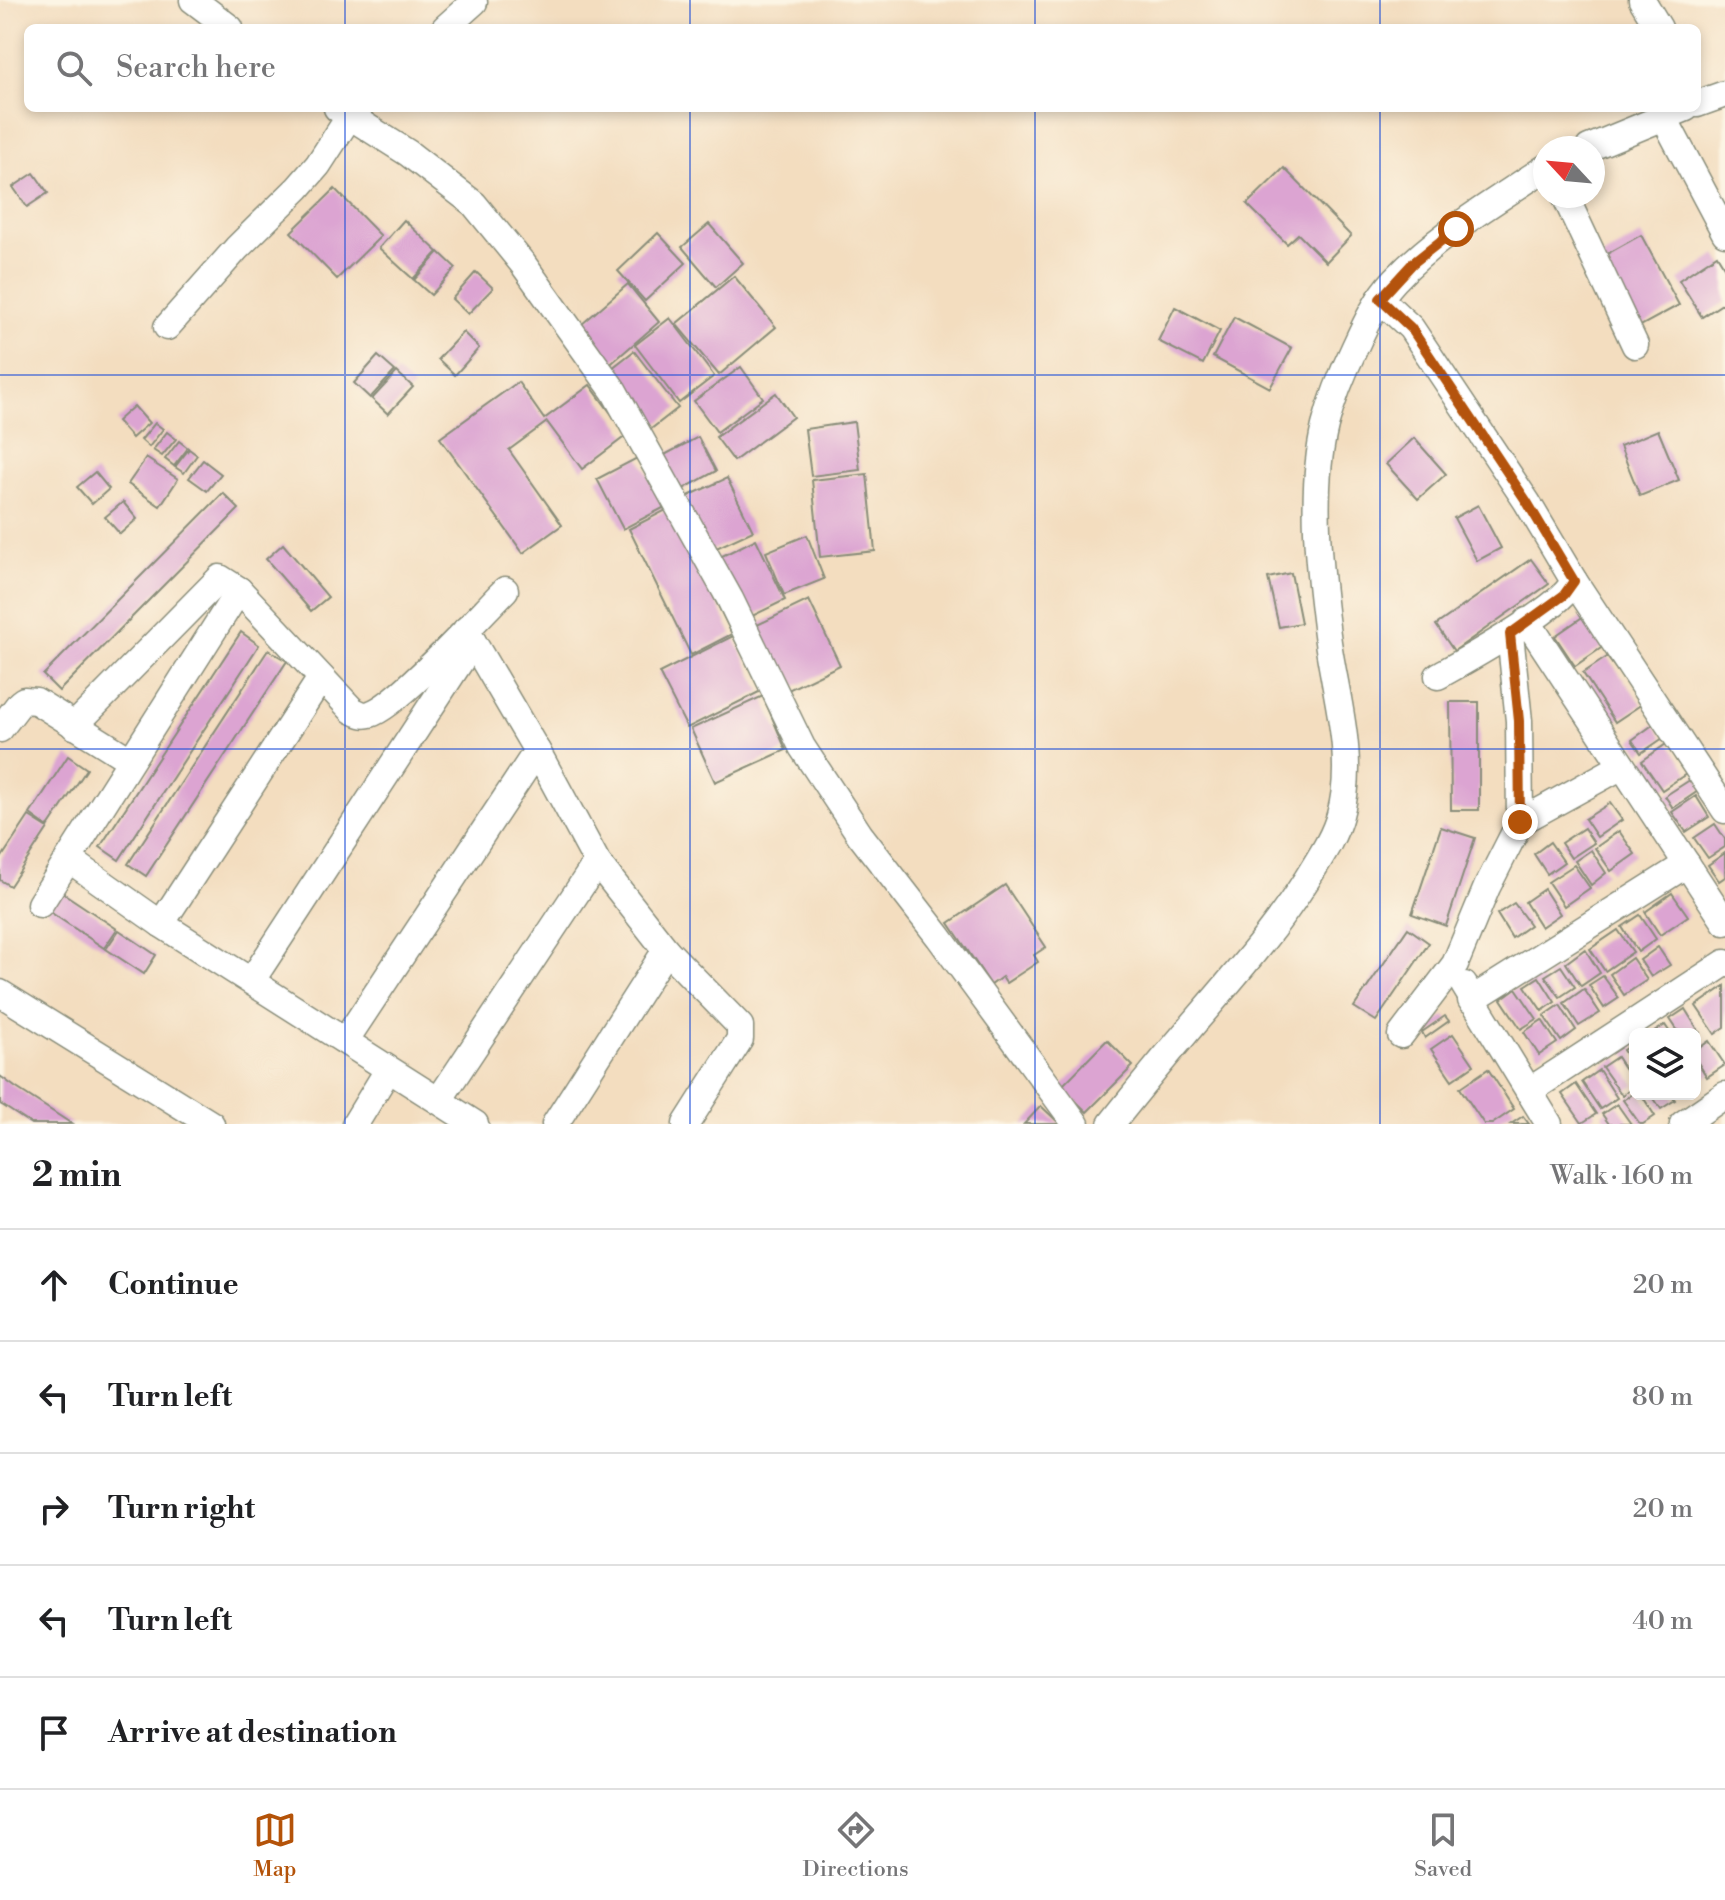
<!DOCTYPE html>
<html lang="en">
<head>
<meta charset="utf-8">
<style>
	:root { --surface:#fff; --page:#f2f2f2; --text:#202124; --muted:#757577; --line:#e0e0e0; --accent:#b45309 }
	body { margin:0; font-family:"Libre Bodoni",serif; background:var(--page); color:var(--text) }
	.controls { position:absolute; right:24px; bottom:24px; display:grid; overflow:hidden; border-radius:12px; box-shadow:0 4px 12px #0003 }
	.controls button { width:72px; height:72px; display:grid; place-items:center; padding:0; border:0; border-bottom:2px solid var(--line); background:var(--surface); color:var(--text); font:40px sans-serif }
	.compass { position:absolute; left:1533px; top:136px; width:72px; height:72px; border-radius:50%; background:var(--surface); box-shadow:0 4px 12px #0003; rotate:296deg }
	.stop { position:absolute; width:24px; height:24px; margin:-18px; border:6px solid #b45309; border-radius:50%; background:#fff }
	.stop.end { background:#b45309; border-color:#fff; box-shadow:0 2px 8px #0008 }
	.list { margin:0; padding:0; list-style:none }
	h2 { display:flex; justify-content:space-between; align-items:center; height:104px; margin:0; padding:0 32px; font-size:34px }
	h2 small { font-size:26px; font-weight:400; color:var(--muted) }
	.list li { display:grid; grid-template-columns:52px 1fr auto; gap:24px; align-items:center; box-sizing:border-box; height:112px; padding:0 32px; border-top:2px solid var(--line) }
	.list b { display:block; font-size:30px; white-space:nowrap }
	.list em { font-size:26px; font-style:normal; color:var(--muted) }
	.icon { flex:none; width:44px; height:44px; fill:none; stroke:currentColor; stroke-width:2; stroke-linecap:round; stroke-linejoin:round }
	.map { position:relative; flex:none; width:1725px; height:1124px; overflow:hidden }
	.search { position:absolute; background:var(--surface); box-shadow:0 4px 12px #0003; left:24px; right:24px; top:24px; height:88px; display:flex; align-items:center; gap:20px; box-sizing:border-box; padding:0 28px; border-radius:12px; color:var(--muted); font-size:30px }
	.sheet { height:664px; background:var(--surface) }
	nav { display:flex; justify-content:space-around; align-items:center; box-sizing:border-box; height:112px; border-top:2px solid var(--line); background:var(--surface); font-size:22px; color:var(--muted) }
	nav a { display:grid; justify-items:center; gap:4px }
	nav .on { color:var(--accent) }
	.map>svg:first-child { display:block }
</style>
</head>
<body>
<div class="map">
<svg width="1725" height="1124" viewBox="0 0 1725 1124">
	<rect width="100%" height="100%" fill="#fcf5e5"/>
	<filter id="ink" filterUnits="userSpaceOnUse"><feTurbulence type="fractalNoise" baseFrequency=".0125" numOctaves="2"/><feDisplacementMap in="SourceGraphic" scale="16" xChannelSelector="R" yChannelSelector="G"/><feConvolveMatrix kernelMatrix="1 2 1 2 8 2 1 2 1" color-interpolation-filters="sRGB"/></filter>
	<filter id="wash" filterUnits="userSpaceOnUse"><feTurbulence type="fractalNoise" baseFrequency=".006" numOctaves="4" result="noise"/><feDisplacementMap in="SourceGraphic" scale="32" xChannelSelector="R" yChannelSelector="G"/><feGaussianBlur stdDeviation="1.8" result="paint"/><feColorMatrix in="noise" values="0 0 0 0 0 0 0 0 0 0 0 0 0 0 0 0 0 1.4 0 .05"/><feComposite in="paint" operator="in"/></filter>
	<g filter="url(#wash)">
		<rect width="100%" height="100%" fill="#f3ddbf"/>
		<g id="blocks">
			<!-- building -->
			<g fill="#dca4d2">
				<polygon points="1284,168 1351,236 1326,262 1298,234 1287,244 1247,204"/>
				<polygon points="34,173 48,193 27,207 13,187"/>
				<polygon points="335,189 381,236 337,279 291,232"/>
				<polygon points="404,220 438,252 413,279 379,248"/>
				<polygon points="709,224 743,263 716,287 682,247"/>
				<polygon points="658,233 686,263 645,301 618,271"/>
				<polygon points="1641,235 1679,305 1637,328 1600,258"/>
				<polygon points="439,252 456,268 431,295 414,280"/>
				<polygon points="1717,255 1725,268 1725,302 1702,317 1679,280"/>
				<polygon points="476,272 493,288 468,314 452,299"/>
				<polygon points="734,276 776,327 719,375 676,324"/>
				<polygon points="628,284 659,322 606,368 574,331"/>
				<polygon points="1175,307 1220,331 1203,364 1158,341"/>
				<polygon points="1234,317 1292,348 1270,388 1213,357"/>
				<polygon points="670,318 714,376 679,403 635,345"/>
				<polygon points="463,332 479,348 455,375 438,359"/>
				<polygon points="634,351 678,408 651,429 607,372"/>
				<polygon points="378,356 395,371 370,398 354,383"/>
				<polygon points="741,367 763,398 717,432 694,401"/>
				<polygon points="397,372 413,387 388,414 372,399"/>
				<polygon points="518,382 544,419 590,385 627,435 582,469 547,422 509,450 562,525 523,553 440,438"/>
				<polygon points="776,393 793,417 734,461 716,437"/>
				<polygon points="134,406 149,423 132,438 117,421"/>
				<polygon points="854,422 860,470 811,476 805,429"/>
				<polygon points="155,423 163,429 149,447 141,440"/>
				<polygon points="1658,430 1679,480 1640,496 1620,446"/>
				<polygon points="167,432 176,439 162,456 153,450"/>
				<polygon points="698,437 716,471 676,493 657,459"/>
				<polygon points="1414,438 1446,474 1418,499 1386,464"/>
				<polygon points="179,441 188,448 174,466 165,459"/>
				<polygon points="189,449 197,455 184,473 175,467"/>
				<polygon points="639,457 665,507 623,529 597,479"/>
				<polygon points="146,458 178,479 160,506 128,484"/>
				<polygon points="203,460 221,474 207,491 189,478"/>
				<polygon points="95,472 109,489 92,504 77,487"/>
				<polygon points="867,474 875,551 820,557 812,480"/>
				<polygon points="727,478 753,531 710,551 684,498"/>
				<polygon points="223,493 239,509 59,691 43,675"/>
				<polygon points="123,502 137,519 120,534 105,517"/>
				<polygon points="1478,505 1501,548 1477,561 1454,518"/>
				<polygon points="670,508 732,634 691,655 629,529"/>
				<polygon points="807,535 824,579 784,595 766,552"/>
				<polygon points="756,539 785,600 744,620 714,560"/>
				<polygon points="283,544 328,597 311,611 266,559"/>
				<polygon points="1531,559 1549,584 1454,651 1436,625"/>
				<polygon points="1291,573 1301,623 1279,627 1268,578"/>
				<polygon points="809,600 840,665 782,693 751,628"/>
				<polygon points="1584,616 1604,646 1575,666 1555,636"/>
				<polygon points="241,632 259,645 119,860 100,847"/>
				<polygon points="733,636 761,691 687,728 659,673"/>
				<polygon points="268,650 287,661 146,876 128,864"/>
				<polygon points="1607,657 1642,704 1615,722 1583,673"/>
				<polygon points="763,696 786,750 715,782 691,729"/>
				<polygon points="1450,702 1479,702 1479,810 1451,810"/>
				<polygon points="1654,724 1663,738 1641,753 1632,740"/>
				<polygon points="1669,742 1689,772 1662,790 1642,761"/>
				<polygon points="68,756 87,769 48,827 30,814"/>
				<polygon points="1696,776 1704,787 1673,808 1665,796"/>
				<polygon points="1696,796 1709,817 1686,832 1672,812"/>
				<polygon points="1610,803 1622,820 1597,837 1585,819"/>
				<polygon points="29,816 48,828 10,886 0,880 0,860"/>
				<polygon points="1715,824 1725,839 1725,847 1708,858 1694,838"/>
				<polygon points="1441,827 1475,838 1446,926 1412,914"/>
				<polygon points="1584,828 1594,843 1571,858 1561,843"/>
				<polygon points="1619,831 1635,854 1611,871 1595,848"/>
				<polygon points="1550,842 1564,862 1547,874 1534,854"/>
				<polygon points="1591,850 1606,873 1591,885 1575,861"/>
				<polygon points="1725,853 1725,877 1719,881 1708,865"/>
				<polygon points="1574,865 1590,888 1564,906 1548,882"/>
				<polygon points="1005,885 1046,947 1034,955 1038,962 1006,983 1002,977 991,985 949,923"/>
				<polygon points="1544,889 1560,914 1541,927 1525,902"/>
				<polygon points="60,891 117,929 104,948 47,910"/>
				<polygon points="1672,893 1688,916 1660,935 1645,912"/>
				<polygon points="1514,903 1530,925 1512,938 1497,914"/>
				<polygon points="1640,915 1656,939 1638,952 1622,927"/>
				<polygon points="1408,928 1429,943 1376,1021 1354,1007"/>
				<polygon points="119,930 156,955 144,974 106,949"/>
				<polygon points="1618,930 1633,952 1605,971 1590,949"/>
				<polygon points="1658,947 1670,965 1651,977 1640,960"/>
				<polygon points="1585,949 1600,973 1581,986 1566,963"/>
				<polygon points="1632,958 1647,980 1624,995 1610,974"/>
				<polygon points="1561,966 1575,987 1560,997 1545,976"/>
				<polygon points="1603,976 1619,998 1604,1008 1589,985"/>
				<polygon points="1539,977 1555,1002 1542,1011 1525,986"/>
				<polygon points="1725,986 1725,1027 1715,1034 1696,1006"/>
				<polygon points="1516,988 1537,1019 1521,1029 1501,999"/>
				<polygon points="1584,989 1600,1013 1579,1026 1564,1003"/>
				<polygon points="1560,1005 1576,1030 1561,1041 1544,1016"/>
				<polygon points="1685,1009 1700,1033 1695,1036 1695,1034 1680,1034 1670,1019"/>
				<polygon points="1445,1016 1449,1021 1425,1038 1422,1032"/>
				<polygon points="1542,1020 1557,1043 1539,1055 1524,1032"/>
				<polygon points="1665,1025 1671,1034 1651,1034"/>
				<polygon points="1453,1034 1474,1065 1452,1080 1431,1049"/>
				<polygon points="1107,1040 1133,1066 1087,1112 1061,1087"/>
				<polygon points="1709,1041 1725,1065 1707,1077 1695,1058 1695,1051"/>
				<polygon points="1635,1042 1635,1069 1623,1050"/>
				<polygon points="1617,1057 1635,1085 1622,1095 1602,1067"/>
				<polygon points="1488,1069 1514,1109 1492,1124 1484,1124 1460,1088"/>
				<polygon points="1599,1070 1617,1098 1600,1109 1582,1082"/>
				<polygon points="0,1076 15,1087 72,1124 31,1124 2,1105 0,1104"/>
				<polygon points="1576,1084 1596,1114 1582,1123 1562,1094"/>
				<polygon points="1635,1092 1641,1094 1655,1116 1643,1124 1640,1124 1623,1100"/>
				<polygon points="1651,1094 1671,1094 1675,1100 1661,1109"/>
				<polygon points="1617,1104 1631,1124 1609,1124 1602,1114"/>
				<polygon points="1041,1106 1060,1124 1024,1124"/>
				<polygon points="1523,1116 1529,1124 1511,1124"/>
			</g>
		</g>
	</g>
	<g filter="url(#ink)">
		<use href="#blocks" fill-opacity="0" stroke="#898d7a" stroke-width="2"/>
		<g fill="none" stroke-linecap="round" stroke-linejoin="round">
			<!-- minor casing -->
			<g stroke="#898d7a" stroke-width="29">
				<g id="minor">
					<polyline points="193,0 230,28"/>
					<polyline points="1642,0 1659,28"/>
					<polyline points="445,28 474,2"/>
					<polyline points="1697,104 1725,94"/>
					<polyline points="337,108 408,153 474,204 523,264 614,391 730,599 802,747 860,835 939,937 1076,1124"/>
					<polyline points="1663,116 1725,233"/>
					<polyline points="1589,148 1686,108"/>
					<polyline points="1565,196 1635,345"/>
					<path d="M1380,299l31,29 116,174 47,79c-11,26 -108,79 -136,95"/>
					<polyline points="167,327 237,248 298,188 318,165 349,117 359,108"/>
					<polyline points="1574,581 1725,810"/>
					<polyline points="1527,621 1725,922"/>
					<polyline points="466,630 537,751 597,862 666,950 740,1026 740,1039 686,1124"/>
					<path d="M74,726l146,-148 19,12 113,120c6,3 10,6 18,4 28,-8 110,-99 135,-124"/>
					<polyline points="0,729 20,703 24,700 36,701 130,760"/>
					<polyline points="1520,822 1622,766"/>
					<polyline points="70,860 161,924 475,1124"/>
					<polyline points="40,904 239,590"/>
					<polyline points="161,924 321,678"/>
					<polyline points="252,980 473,642"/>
					<polyline points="1464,985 1549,1124"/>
					<polyline points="0,993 211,1124"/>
					<polyline points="1471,1000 1687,864"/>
					<polyline points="1401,1035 1455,964 1487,887 1520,822 1519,721 1510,634"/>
					<polyline points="345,1041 537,751"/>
					<polyline points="1529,1091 1725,963"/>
					<polyline points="439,1100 597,862"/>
					<polyline points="355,1124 388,1070"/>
					<polyline points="555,1124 666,950"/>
					<path d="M1111,1124c24,-30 48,-60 73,-89 43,-51 87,-99 123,-156 12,-20 27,-41 33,-64 16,-56 -4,-117 -12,-173 -9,-67 -19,-150 -3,-216 7,-27 18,-54 30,-79 11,-24 22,-48 40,-67 42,-45 100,-78 150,-112"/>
					<polyline points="1683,1124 1725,1095"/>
				</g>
			</g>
			<!-- minor -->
			<use href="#minor" stroke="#fff" stroke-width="26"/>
		</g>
	</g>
	<g fill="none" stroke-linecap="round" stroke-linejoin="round" filter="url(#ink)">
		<!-- route -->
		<polyline stroke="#b45309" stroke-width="10" points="1456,229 1413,263 1380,299 1411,328 1527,502 1574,581 1564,595 1510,634 1519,721 1520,822"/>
	</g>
	<!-- grid -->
	<path fill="none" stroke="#1d4ed8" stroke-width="2" stroke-opacity="0.55" d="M345,0v28M690,0v28M1035,0v28M1380,0v28M345,108v1016M690,108v1016M1035,108v1016M1380,108v1016M0,375h1725M0,749h1725"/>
</svg>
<div class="controls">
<button><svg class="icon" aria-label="layers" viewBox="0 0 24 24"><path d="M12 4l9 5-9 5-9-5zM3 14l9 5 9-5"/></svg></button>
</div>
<svg class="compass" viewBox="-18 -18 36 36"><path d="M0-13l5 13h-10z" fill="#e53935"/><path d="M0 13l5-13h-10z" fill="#757577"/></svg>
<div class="stop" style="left:1456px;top:229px"></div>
<div class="stop end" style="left:1520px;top:822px"></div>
<div class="search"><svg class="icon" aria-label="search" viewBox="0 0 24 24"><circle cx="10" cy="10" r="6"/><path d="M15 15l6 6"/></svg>Search here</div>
</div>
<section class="sheet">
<h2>2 min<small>Walk · 160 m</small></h2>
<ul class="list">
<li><svg class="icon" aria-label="ahead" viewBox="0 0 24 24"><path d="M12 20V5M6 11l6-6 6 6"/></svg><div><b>Continue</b></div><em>20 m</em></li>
<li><svg class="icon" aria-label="left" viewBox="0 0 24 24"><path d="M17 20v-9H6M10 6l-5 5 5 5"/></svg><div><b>Turn left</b></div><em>80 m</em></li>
<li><svg class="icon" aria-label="right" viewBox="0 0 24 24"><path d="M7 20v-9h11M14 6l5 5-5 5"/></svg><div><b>Turn right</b></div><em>20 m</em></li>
<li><svg class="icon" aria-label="left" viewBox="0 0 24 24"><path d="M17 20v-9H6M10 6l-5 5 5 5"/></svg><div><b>Turn left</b></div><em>40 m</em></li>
<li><svg class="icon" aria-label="arrive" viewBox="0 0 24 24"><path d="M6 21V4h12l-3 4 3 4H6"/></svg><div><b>Arrive at destination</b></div></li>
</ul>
</section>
<nav>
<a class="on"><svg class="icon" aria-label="map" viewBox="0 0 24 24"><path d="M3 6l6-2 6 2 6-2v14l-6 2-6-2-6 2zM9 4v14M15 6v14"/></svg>Map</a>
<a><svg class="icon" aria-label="directions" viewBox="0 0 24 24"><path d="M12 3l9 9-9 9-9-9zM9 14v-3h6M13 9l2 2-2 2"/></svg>Directions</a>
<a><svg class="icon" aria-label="saved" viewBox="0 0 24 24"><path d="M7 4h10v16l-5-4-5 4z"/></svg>Saved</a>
</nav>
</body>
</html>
